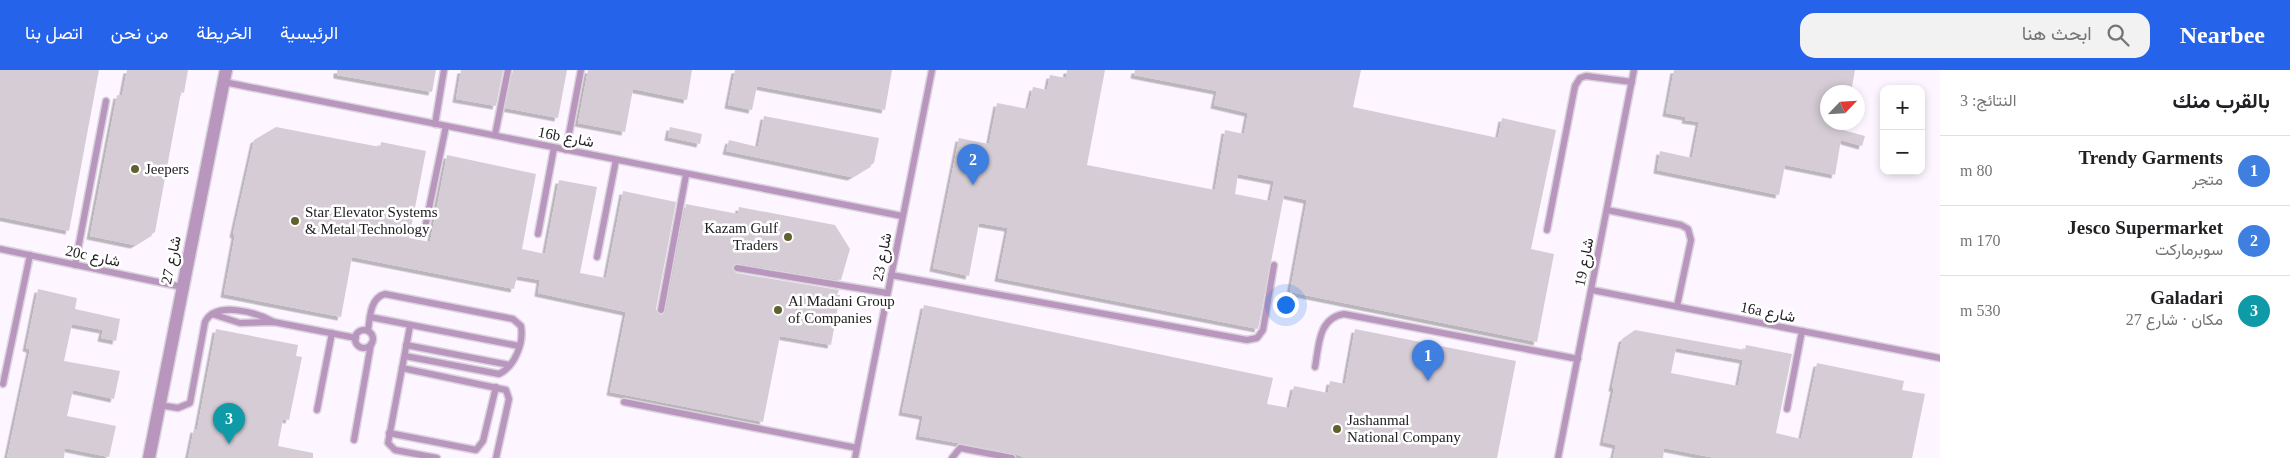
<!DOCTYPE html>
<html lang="ar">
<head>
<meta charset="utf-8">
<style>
	:root { --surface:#fff; --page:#f2f2f2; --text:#202124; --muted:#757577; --line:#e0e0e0; --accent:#2563eb }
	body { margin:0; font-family:"Times New Roman",Vazirmatn,serif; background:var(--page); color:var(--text); direction:rtl }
	.controls { position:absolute; right:15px; top:15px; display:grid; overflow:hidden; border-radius:10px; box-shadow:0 2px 8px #0003 }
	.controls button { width:45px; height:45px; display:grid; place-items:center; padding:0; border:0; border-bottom:1px solid var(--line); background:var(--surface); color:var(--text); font:25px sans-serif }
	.compass { position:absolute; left:1820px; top:15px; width:45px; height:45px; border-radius:50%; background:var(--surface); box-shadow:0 2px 8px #0003; rotate:65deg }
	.you { position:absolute; left:1285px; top:234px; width:18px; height:18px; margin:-12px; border:4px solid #fff; border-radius:50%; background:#1a73e8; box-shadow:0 0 0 8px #1a73e833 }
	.badge { display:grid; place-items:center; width:32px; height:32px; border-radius:50%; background:var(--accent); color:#fff; font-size:16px; font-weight:700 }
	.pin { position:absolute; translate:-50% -41px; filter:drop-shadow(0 1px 2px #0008) }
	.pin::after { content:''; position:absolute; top:26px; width:18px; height:15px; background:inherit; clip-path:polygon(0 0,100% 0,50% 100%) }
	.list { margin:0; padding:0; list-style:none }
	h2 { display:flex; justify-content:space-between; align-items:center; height:65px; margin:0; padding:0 20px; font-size:21px }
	h2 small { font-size:16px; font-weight:400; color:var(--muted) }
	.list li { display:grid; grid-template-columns:32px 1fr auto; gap:15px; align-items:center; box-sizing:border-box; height:70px; padding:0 20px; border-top:1px solid var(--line) }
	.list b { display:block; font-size:19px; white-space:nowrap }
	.list p { margin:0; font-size:16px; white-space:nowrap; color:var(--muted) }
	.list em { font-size:16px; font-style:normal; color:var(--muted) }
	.icon { flex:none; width:28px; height:28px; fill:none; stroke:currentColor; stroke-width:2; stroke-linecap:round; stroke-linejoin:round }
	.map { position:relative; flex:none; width:1940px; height:388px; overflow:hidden; direction:ltr }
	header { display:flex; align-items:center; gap:30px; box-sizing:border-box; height:70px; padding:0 25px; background:var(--accent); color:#fff }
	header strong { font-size:24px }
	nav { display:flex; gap:28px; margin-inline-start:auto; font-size:18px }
	.search { width:350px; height:45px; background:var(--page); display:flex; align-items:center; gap:12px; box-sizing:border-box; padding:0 18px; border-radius:15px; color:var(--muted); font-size:19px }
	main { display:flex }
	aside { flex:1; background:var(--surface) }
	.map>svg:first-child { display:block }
</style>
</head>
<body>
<header>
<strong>Nearbee</strong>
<div class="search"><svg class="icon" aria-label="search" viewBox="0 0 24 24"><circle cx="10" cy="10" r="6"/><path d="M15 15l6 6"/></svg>ابحث هنا</div>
<nav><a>الرئيسية</a><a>الخريطة</a><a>من نحن</a><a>اتصل بنا</a></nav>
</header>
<main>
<aside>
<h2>بالقرب منك<small>النتائج: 3</small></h2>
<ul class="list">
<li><span class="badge" style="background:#3f7fe0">1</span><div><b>Trendy Garments</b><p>متجر</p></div><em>80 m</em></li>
<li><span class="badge" style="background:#3f7fe0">2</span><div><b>Jesco Supermarket</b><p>سوبرماركت</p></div><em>170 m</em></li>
<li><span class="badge" style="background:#0f9aa8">3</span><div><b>Galadari</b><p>مكان · شارع 27</p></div><em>530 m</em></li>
</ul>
</aside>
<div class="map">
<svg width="1940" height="388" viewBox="0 0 1940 388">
	<defs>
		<filter id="shadow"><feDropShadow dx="-3.5" dy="3.5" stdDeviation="0" flood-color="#0004"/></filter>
	</defs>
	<rect width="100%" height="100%" fill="#fdf5ff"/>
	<!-- building -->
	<g fill="#d5ccd6" fill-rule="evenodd" filter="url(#shadow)">
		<polygon points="0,0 99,0 69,161 0,147"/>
		<polygon points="127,0 188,0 184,23 181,22 155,162 134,175 90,166 117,25 122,26"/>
		<polygon points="337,0 436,0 432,22 337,5"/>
		<polygon points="461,0 503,0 496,36 456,29"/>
		<polygon points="513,0 567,0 558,48 505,38"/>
		<polygon points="588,0 692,0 687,30 633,19 625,62 578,53"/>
		<polygon points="735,0 892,0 885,40 757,16 752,40 728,35"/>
		<path d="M1067,0h38l-18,95 128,25 10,-60 19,4 4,-21 -34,-8 3,-14 -83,-16 1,-5h226l-8,37 145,31 4,-20 54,12 -25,119 23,5 -17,88 -247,-50 17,-92 -23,-5 -26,134 -260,-51 10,-50 -29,-5 -10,53 -36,-8 26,-130 30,6 8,-41 31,6 5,-22 14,3 3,-15 16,3zM1238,104l36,7 -4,20 -35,-7z"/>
		<polygon points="1674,0 1855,0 1851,22 1828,22 1828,52 1845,52 1843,60 1865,66 1862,76 1841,70 1835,105 1785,95 1779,125 1657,100 1660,81 1692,88 1699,52 1685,50 1686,47 1666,43"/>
		<polygon points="764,46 879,68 874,93 851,107 726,81 729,70 758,77"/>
		<polygon points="276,57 380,77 381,72 426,81 409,168 430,172 447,85 536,104 522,179 545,184 559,110 597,117 580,203 606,208 623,121 676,132 656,239 661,245 666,241 686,134 738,144 739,137 835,155 850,179 841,210 738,193 732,198 736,203 839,220 837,225 840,225 831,275 780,266 763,352 610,322 626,242 538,223 540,210 517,206 514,219 352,187 341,247 224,224 235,165 233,164 254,70"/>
		<polygon points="670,57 702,64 700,74 668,67"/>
		<polygon points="38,219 77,228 75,239 120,249 116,271 101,268 103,260 72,254 64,291 120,301 114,329 73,320 67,346 116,356 109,387 65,378 64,388 7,388 30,279 26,278"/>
		<polygon points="924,235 1273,308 1267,334 1289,338 1294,316 1328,323 1330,311 1345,314 1355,259 1516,291 1497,388 1025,388 1013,383 919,366 923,346 902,342"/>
		<polygon points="216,259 298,275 296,286 302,287 289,350 283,349 278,376 313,383 313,388 188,388 194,359 197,360"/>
		<path d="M1635,260l110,20 1,-5 46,9 -16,79 25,6 16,-76 87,18 -2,9 23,4 -13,64h-197l-51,-10 -1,10h-50l3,-13 -13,-3 11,-54h-2l10,-49zM1676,278l67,12 -5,26 -67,-13z"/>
	</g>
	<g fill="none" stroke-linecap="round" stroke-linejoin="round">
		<!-- lane casing -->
		<g stroke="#dad3dc" stroke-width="9">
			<g id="lane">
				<polyline points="224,12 902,146"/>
				<polyline points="435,54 444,0"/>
				<polyline points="495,65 508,0"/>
				<polyline points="566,80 581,0"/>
				<polyline points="1607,140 1681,155 1688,159 1691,170 1677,236"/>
				<polyline points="426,153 446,56"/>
				<polyline points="1547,160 1575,16 1580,8 1586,6 1632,12"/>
				<polyline points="538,164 554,78"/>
				<polyline points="0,179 182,217"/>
				<polyline points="597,187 616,90"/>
				<polyline points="75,195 106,31"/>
				<polyline points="737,198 887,223"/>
				<polyline points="891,205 1247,270 1257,268 1263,260 1274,195"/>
				<polyline points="1592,220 1940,288"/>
				<polyline points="661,240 686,105"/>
				<polyline points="212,244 240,253 274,252 356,268"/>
				<polyline points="370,247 519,276"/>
				<polyline points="410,256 388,373 395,380 437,388"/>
				<circle cx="364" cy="269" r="9"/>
				<path d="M368,261c2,-14 2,-33 17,-37l128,25 8,7c3,17 -6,40 -22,48l-94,-18"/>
				<polyline points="406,275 510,295"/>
				<path d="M1315,297c4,-21 3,-49 29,-53l234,45"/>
				<polyline points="402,298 506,320 509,329 496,388"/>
				<polyline points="3,314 30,185"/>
				<polyline points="624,332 857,378"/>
				<path d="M159,335l19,3 12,-5 15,-81c11,-22 53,-9 69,0"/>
				<polyline points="1787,339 1802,261"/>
				<polyline points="317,340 332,263"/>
				<polyline points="389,363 476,380 483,371 496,317"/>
				<polyline points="354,370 371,274"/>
				<polyline points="855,388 932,0"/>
				<polyline points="952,388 960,378 1012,388"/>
				<polyline points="1558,388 1634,0"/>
			</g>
		</g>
		<!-- street casing -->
		<g stroke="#dad3dc" stroke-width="15">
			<polyline id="street" points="149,388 226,0"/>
		</g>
		<!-- lane -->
		<use href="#lane" stroke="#b896bd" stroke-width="6"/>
		<!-- street -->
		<use href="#street" stroke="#b896bd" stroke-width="12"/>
	</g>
	<!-- markers -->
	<g fill="#5f622f" stroke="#fff" stroke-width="2">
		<circle cx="135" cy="99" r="5"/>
		<circle cx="295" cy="151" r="5"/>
		<circle cx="788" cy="167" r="5"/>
		<circle cx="778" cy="240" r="5"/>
		<circle cx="1337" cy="359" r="5"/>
	</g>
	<g text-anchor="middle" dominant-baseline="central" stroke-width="5" stroke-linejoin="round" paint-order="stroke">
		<!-- street labels -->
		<g font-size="15" fill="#232023" stroke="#fff">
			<text transform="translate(566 67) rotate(11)">16b شارع</text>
			<text transform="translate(93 186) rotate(12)">20c شارع</text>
			<text transform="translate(882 187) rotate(-79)">شارع 23</text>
			<text transform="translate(171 190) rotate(-78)">شارع 27</text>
			<text transform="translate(1584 192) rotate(-79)">شارع 19</text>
			<text transform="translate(1768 242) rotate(11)">16a شارع</text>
		</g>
		<!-- poi labels -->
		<g font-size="15" fill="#232023" stroke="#fff" text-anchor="start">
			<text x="145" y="99">Jeepers</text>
			<text x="305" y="142">Star Elevator Systems<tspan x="305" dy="17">&amp; Metal Technology</tspan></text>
			<text x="778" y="158" text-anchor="end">Kazam Gulf<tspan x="778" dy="17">Traders</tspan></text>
			<text x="788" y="231">Al Madani Group<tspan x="788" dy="17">of Companies</tspan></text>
			<text x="1347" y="350">Jashanmal<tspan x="1347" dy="17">National Company</tspan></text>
		</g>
	</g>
</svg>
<div class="controls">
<button>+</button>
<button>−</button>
</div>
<svg class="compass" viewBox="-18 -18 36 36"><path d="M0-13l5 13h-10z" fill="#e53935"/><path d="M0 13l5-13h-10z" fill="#757577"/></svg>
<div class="you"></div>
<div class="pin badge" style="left:1428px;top:311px;background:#3f7fe0">1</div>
<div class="pin badge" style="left:973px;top:115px;background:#3f7fe0">2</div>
<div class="pin badge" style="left:229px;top:374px;background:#0f9aa8">3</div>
</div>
</main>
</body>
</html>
